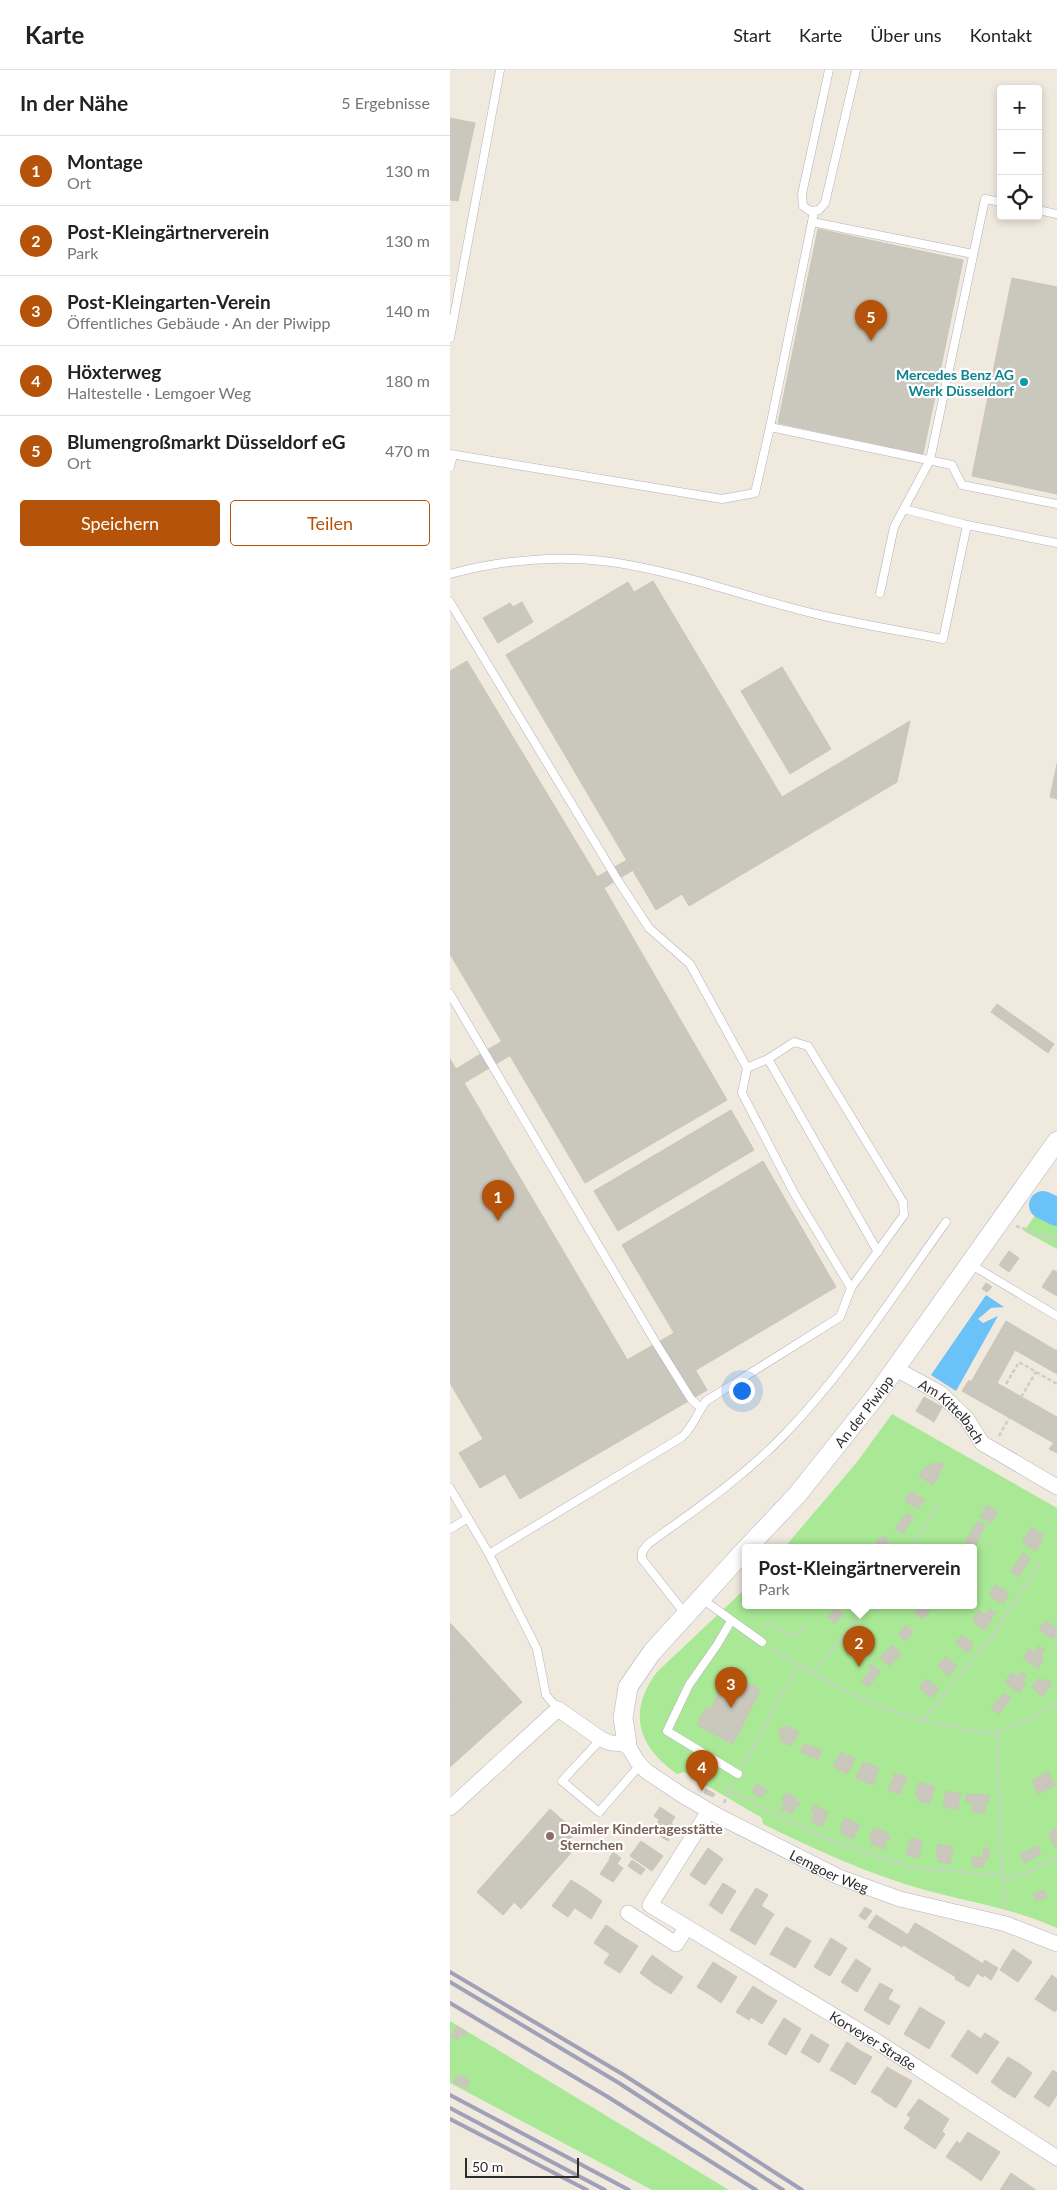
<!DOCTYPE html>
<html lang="de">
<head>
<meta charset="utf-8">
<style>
	:root { --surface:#fff; --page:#f2f2f2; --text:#222; --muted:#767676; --line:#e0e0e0; --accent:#b45309 }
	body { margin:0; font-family:Lato,sans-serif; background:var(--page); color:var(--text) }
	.controls { position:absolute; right:15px; top:15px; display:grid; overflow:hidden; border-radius:5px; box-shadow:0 2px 8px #0003 }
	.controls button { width:45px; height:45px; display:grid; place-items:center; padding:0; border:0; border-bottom:1px solid var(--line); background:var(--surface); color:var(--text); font:25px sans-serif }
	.scale { position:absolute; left:15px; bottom:12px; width:114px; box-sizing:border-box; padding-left:5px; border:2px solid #2c2c2c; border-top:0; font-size:14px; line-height:18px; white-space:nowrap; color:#2c2c2c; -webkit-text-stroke:4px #fff; paint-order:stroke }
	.you { position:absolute; left:291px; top:1320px; width:18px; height:18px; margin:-12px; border:4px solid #fff; border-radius:50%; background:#1a73e8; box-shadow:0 0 0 8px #1a73e833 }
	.badge { display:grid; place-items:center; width:32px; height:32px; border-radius:50%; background:var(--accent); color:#fff; font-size:16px; font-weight:700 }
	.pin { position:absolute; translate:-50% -41px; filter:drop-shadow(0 1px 2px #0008) }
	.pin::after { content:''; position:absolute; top:26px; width:18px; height:15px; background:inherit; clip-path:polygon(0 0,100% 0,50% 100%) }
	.popup { position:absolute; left:292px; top:1474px; width:235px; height:65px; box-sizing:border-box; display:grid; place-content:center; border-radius:5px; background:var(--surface); filter:drop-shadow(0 1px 4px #0005); font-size:16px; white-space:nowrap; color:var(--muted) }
	.popup b { font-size:19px; color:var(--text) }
	.popup::after { content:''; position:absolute; left:50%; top:100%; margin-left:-10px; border:10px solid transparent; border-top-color:var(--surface) }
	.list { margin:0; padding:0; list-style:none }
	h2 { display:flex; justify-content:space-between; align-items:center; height:65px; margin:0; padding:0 20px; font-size:21px }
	h2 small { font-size:16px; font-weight:400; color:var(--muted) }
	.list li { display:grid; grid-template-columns:32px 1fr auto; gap:15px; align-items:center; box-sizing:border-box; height:70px; padding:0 20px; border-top:1px solid var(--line) }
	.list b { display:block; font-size:19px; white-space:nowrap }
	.list p { margin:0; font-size:16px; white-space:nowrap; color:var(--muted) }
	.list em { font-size:16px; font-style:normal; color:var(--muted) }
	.actions { display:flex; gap:10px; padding:15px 20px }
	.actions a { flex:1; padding:11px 0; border:1px solid var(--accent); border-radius:5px; text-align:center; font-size:18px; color:var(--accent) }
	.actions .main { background:var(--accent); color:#fff }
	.icon { flex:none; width:28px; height:28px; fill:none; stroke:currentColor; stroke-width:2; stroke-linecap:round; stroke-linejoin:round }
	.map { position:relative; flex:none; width:607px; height:2120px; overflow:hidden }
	header { display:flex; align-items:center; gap:30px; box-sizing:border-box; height:70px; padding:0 25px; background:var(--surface); border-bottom:1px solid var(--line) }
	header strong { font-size:24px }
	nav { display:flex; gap:28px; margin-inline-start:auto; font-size:18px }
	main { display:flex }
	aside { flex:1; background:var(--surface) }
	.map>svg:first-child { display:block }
</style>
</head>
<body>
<header>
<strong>Karte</strong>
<nav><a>Start</a><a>Karte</a><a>Über uns</a><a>Kontakt</a></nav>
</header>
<main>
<aside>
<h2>In der Nähe<small>5 Ergebnisse</small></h2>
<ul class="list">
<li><span class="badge">1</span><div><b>Montage</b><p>Ort</p></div><em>130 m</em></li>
<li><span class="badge">2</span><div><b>Post-Kleingärtnerverein</b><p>Park</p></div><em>130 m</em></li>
<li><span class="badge">3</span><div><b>Post-Kleingarten-Verein</b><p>Öffentliches Gebäude · An der Piwipp</p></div><em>140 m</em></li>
<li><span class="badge">4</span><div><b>Höxterweg</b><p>Haltestelle · Lemgoer Weg</p></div><em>180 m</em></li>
<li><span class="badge">5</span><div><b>Blumengroßmarkt Düsseldorf eG</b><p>Ort</p></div><em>470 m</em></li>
</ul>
<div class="actions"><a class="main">Speichern</a><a>Teilen</a></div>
</aside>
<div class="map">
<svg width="607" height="2120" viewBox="0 0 607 2120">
	<rect width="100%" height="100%" fill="#efe9de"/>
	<!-- green -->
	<g fill="#a9e996">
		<polygon points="599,1126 607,1130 607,1179 574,1161"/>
		<path d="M442,1344l165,94v420c-42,-19 -87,-26 -132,-38 -57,-16 -109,-40 -162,-66l-1,-6 -78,-46 -7,2c-39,-27 -50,-62 -20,-102l88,-83v17h228v-58h-189l73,-86z"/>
		<polygon points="0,1951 279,2120 202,2120 0,2013"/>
	</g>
	<!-- water -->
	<polygon fill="#6ac2f8" points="536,1225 554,1237 541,1238 528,1249 533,1253 548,1246 506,1321 481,1305"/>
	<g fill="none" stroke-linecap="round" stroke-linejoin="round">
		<!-- river -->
		<polyline stroke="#6ac2f8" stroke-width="28" points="593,1135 607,1142"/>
	</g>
	<!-- building -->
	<g fill="#cac7bc" stroke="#cbc6b7">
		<polygon points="0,48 25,53 8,131 0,130"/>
		<polygon points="368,159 513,190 473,384 328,353"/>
		<polygon points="562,208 607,217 607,424 522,406"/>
		<polygon points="203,511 332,727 460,651 447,712 239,836 232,824 206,840 56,585 178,512 184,522"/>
		<polygon points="72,532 83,552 48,573 33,548 60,533 63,537"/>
		<polygon points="17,591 154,818 277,1030 135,1113 0,884 0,601"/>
		<polygon points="332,597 381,679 340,704 291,621"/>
		<polygon points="607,694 607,729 600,727"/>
		<polygon points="177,790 183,800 154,818 147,807"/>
		<polygon points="547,934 604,974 598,983 541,942"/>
		<polygon points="52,971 61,985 14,1013 6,999"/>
		<polygon points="0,989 211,1347 70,1429 55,1404 30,1418 9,1383 33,1369 0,1313"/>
		<polygon points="281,1040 304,1080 168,1161 144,1121"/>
		<polygon points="313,1091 386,1217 246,1300 172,1175"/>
		<polygon points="559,1181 569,1188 559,1202 549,1195"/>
		<polygon points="603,1200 607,1202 607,1226 592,1217"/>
		<polygon points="536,1213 542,1217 537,1222 532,1219"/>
		<polygon points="556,1251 607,1281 607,1304 565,1280 547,1313 607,1347 607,1383 599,1379 604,1373 512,1321 519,1310 521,1312"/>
		<polygon points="224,1263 257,1320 211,1347 177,1290"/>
		<polygon points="474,1327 492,1337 484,1352 466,1341"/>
		<polygon points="480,1392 486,1396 488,1392 494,1395 483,1415 469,1406 476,1396 480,1398"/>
		<polygon points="461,1421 475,1430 468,1439 455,1431"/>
		<polygon points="537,1435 548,1442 541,1453 530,1446"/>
		<polygon points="457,1443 463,1447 453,1464 445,1458"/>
		<polygon points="528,1451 535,1455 525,1477 515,1472"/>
		<polygon points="581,1457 587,1461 584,1466 592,1471 586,1481 572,1472"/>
		<polygon points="587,1461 594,1465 591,1470 584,1466"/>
		<polygon points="434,1466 438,1469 436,1472 444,1478 423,1477 430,1467 432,1469"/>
		<polygon points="573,1483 580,1488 569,1507 561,1502"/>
		<polygon points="545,1515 559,1523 553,1534 539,1525"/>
		<polygon points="471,1536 475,1536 480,1540 473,1549 465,1543"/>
		<polygon points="386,1538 393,1544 385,1554 378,1547"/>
		<polygon points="539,1539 546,1542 541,1549 535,1545"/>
		<polygon points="529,1541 542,1549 535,1560 522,1551"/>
		<polygon points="595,1551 607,1558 607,1563 603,1569 589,1560"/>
		<polygon points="0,1553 16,1570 0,1584"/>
		<polygon points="456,1555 463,1562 455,1571 448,1565"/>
		<polygon points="512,1565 524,1574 517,1583 506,1573"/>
		<polygon points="16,1570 42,1599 0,1636 0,1584"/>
		<polygon points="442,1575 451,1583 448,1587 444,1584 436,1593 430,1588"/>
		<polygon points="589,1576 595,1580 590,1585 594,1588 588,1598 573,1588 579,1579 585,1582"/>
		<polygon points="444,1584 448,1587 440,1596 436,1593"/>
		<polygon points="495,1587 507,1596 499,1606 487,1596"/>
		<polygon points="421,1594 430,1601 419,1617 411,1611 422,1599 418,1596"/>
		<polygon points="42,1599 72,1632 0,1697 0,1636"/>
		<polygon points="571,1602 577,1606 566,1621 555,1612 561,1603 567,1607"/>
		<polygon points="279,1603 310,1620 283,1674 247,1655 256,1637 260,1640"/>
		<polygon points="590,1608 594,1612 597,1609 602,1614 592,1627 581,1616"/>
		<polygon points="476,1609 489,1619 481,1628 469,1618"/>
		<polygon points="573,1611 576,1614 569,1623 566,1621"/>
		<polygon points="554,1623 561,1628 549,1644 541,1638"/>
		<polygon points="338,1656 349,1662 340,1676 330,1670 332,1667 328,1662 331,1658"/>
		<polygon points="354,1674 372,1680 368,1689 350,1682"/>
		<polygon points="391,1682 405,1689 397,1704 383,1696"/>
		<polygon points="413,1692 429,1698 423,1715 406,1708"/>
		<polygon points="598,1702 601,1708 594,1711 598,1719 588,1724 582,1710"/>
		<polygon points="445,1703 457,1707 450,1724 438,1720"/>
		<polygon points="601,1708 605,1715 598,1719 594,1711"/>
		<polygon points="469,1712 485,1717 479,1734 467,1730 469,1726 465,1725"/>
		<polygon points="307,1714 317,1720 312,1728 302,1722"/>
		<polygon points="256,1719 265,1724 263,1727 254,1723"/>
		<polygon points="496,1721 511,1724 507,1740 495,1737 496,1735 493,1734"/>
		<polygon points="336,1723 348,1729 347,1731 350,1733 349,1736 346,1735 342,1744 331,1739 335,1731 332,1730"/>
		<polygon points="518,1724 538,1725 539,1733 535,1733 535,1743 522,1742 523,1732 516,1732 516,1725"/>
		<polygon points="364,1735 378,1742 372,1757 361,1752 365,1743 361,1742"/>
		<polygon points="210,1737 225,1747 221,1753 211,1747 210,1750 204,1746"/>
		<polygon points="100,1739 126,1762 53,1845 27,1822"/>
		<polygon points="211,1747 227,1757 218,1771 202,1761"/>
		<polygon points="394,1748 410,1755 403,1769 391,1764 393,1761 390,1759"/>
		<polygon points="423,1758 438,1763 440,1770 437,1769 434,1779 422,1775 420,1765"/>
		<polygon points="607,1759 607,1777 606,1778 598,1764"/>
		<polygon points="461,1768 472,1771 469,1788 456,1785"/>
		<polygon points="191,1771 213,1786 202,1801 180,1786"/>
		<polygon points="488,1774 503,1777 500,1794 488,1792 489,1788 486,1787"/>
		<polygon points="113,1776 121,1783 71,1839 64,1832"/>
		<polygon points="588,1776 591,1784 574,1793 570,1784"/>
		<polygon points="258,1778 273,1789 255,1815 240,1805"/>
		<polygon points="533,1778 539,1778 539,1789 533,1788"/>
		<polygon points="163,1782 171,1788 167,1794 159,1789"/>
		<polygon points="522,1787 534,1788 534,1797 522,1797"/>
		<polygon points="160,1789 173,1798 163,1812 150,1804"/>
		<polygon points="182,1790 195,1799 191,1805 178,1796"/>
		<polygon points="121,1810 137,1820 118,1847 102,1836"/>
		<polygon points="273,1813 286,1821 272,1844 259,1835"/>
		<polygon points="306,1818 318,1825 292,1867 280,1860"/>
		<polygon points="137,1820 152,1831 141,1849 125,1838"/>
		<polygon points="594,1820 597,1828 586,1831 583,1823"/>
		<polygon points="311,1836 324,1844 305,1875 292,1867"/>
		<polygon points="415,1837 422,1841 415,1850 409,1846"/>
		<polygon points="426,1845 452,1861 445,1873 418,1857"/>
		<polygon points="465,1853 479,1861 466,1883 452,1874"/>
		<polygon points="156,1855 172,1866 160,1884 144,1873"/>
		<polygon points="336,1857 349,1864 333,1891 320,1884"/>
		<polygon points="452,1861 458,1865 452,1877 445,1873"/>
		<polygon points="479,1861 499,1873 486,1895 466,1883"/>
		<polygon points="349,1864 361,1871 345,1898 333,1891"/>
		<polygon points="172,1866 188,1876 170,1903 154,1893"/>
		<polygon points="381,1868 397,1878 380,1906 364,1897"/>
		<polygon points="499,1873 519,1885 506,1907 486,1895"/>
		<polygon points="563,1879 582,1892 568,1912 550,1900"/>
		<polygon points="202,1885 217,1896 205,1914 190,1903"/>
		<polygon points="519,1885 533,1894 519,1917 505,1909"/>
		<polygon points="406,1889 421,1899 407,1922 391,1912"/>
		<polygon points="535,1890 541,1894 533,1907 527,1903"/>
		<polygon points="263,1892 276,1900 260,1925 247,1917"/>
		<polygon points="541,1894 548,1898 541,1910 534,1905"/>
		<polygon points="217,1896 233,1907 221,1924 205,1914"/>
		<polygon points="276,1900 287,1907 271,1933 260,1925"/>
		<polygon points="602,1905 607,1909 607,1939 605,1942 585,1929"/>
		<polygon points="430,1913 443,1920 427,1948 414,1940"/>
		<polygon points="303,1916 315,1924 299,1950 286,1942"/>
		<polygon points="315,1924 327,1931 312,1954 301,1947"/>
		<polygon points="438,1929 450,1936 439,1955 427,1948"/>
		<polygon points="470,1937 483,1945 466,1971 454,1964"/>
		<polygon points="483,1945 495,1952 479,1979 466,1971"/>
		<polygon points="334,1948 351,1959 336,1985 318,1974"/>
		<polygon points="7,1956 17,1962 14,1967 10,1965 7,1970 1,1966"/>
		<polygon points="518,1960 531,1969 513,1994 501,1986"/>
		<polygon points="535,1963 549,1972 527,2004 513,1994"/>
		<polygon points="361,1964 379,1975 369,1993 351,1982"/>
		<polygon points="397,1972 409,1980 393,2007 380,2000"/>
		<polygon points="409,1980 422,1987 405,2015 393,2007"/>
		<polygon points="558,1987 570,1994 552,2020 541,2012"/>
		<polygon points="570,1994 582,2003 565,2028 552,2020"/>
		<polygon points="437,1997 449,2004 434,2029 421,2022"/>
		<polygon points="603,2000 607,2003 607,2025 599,2037 584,2027"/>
		<polygon points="449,2004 462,2011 446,2038 433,2030"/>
		<polygon points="10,2005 20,2011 16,2019 3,2012 7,2006 9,2007"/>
		<polygon points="469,2029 484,2039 466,2066 454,2058 461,2048 457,2045"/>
		<polygon points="484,2039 499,2049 492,2061 495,2064 485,2079 466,2066"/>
		<polygon points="518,2062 534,2072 516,2100 496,2087 507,2071 510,2074"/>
		<polygon points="534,2072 550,2082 531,2111 516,2100"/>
		<polygon points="561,2103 577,2114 573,2120 550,2120"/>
		<polygon points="577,2114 586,2120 573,2120"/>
	</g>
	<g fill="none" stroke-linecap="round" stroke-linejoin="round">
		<!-- service casing -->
		<g stroke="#b2b2c1" stroke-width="9">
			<g id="service">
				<polyline points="379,0 352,124 353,136 360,141 369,140 375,133 406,0"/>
				<polyline points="588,140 607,144"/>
				<polyline points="364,142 320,357 502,395 512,415 607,434"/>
				<polyline points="362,152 523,184"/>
				<polyline points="0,268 50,0"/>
				<polyline points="0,384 272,429 305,423 320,357"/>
				<polyline points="0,397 3,385"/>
				<polyline points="454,439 517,455"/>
				<path d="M0,504c51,-14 108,-19 161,-12 70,10 137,36 205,52 42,10 85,17 127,25l24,-114 90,18"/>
				<polyline points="430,523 444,457 480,390 535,129 551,132"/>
				<polyline points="0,532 167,809 199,858 240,894 297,998 292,1023 344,1123 401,1218"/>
				<polyline points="0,924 206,1273 241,1329 251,1338"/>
				<polyline points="318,989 428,1182"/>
				<polyline points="520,1194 607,1246"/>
				<polyline points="0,1418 39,1484 87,1579 96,1625 108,1639"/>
				<polyline points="0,1459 18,1448"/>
				<path d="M39,1484l193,-117c12,-12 14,-22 24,-36l134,-84 11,-29 53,-73 -1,-13 -95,-156 -14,-4 -26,17 -21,9"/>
				<polyline points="252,1529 312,1572"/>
				<path d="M236,1545l-44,-56v-7l6,-8c47,-34 94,-66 134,-107 63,-64 112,-143 164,-215"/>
				<polyline points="281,1551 267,1575 239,1615 217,1661 288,1704"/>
				<polyline points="151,1669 112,1711 149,1742 190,1695"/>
			</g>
		</g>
		<!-- minor casing -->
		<g stroke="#b2b2c1" stroke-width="16">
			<g id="minor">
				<path id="s1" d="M446,1299l44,24 27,26 15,24 75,44"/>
				<path id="s2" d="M0,1738l108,-99 43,30 10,4 16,1 10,17 9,10 36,24 36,21 121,61 61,22 106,25 51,20"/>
				<path id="s3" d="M259,1741l-59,94 226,136 181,117"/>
				<polyline points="178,1843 226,1874 236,1858"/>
			</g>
		</g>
		<!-- tertiary casing -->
		<g stroke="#b2b2c1" stroke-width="20">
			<g id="tertiary">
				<path id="s4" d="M297,1478l50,-53 78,-98 182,-256"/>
				<polyline points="177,1674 173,1648 178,1617 202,1582 295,1480"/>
			</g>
		</g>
		<!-- path -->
		<g stroke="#ccc" stroke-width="2.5" stroke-dasharray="4 2.5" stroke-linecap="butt">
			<polyline points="566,1156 607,1170"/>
			<polyline points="556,1314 569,1292 607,1314"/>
			<polyline points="571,1327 586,1302"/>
			<polyline points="549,1366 559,1348"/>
			<polyline points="461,1478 490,1434"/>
			<polyline points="313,1558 318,1553 346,1567 356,1555"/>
			<path d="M322,1578c55,37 114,67 181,79 14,3 27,6 41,5 13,-1 51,-20 63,-28"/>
			<polyline points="361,1604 419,1536"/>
			<polyline points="472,1652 542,1566 592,1489"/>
			<polyline points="547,1662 552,1807 556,1840"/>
			<polyline points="293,1695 348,1596"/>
			<polyline points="279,1721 374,1768 463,1798 540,1804 561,1808 586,1799 607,1787"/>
			<polyline points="274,1733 283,1713"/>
		</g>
		<!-- service -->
		<use href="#service" stroke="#fff" stroke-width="8"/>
		<!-- minor -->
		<use href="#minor" stroke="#fff" stroke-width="15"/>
		<!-- tertiary -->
		<use href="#tertiary" stroke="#fff" stroke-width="19"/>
		<!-- rail -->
		<g stroke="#a0a0b8" stroke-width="4">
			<polyline points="0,1902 174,2005 352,2120"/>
			<polyline points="0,1912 169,2013 333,2120"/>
			<polyline points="0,1933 158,2027 306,2120"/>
			<polyline points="0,2025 179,2120"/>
			<polyline points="0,2038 155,2120"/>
			<polyline points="0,2049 137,2120"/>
		</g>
	</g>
	<!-- markers -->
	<circle fill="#0f9aa8" stroke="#fff" stroke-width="2" cx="574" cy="312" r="5"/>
	<circle fill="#8d6e63" stroke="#fff" stroke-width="2" cx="100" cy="1766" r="5"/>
	<g text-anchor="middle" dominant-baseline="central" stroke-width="4.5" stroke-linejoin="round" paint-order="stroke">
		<!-- culture labels -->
		<g font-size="14" font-weight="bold" fill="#0d838f" stroke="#fff" text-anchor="end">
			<text x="564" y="304">Mercedes Benz AG<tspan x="564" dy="16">Werk Düsseldorf</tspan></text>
		</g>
		<!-- street labels -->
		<g font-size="14" fill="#2c2c2c" stroke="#fff">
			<text stroke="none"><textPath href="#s4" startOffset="180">An der Piwipp</textPath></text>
			<text stroke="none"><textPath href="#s1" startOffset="71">Am Kittelbach</textPath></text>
			<text stroke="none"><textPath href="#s2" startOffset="468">Lemgoer Weg</textPath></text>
			<text stroke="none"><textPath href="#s3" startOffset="372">Korveyer Straße</textPath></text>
		</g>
		<!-- education labels -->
		<g font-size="14" font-weight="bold" fill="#785e54" stroke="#fff" text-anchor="start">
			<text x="110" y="1758">Daimler Kindertagesstätte<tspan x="110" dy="16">Sternchen</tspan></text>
		</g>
	</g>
</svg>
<div class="controls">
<button>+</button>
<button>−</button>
<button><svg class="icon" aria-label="locate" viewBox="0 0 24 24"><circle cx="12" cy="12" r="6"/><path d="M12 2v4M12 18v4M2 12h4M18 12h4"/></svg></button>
</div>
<div class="scale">50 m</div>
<div class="you"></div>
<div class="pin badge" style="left:48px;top:1151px">1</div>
<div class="pin badge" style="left:409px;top:1597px">2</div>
<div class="popup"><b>Post-Kleingärtnerverein</b>Park</div>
<div class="pin badge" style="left:281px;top:1638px">3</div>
<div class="pin badge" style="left:252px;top:1721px">4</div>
<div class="pin badge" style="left:421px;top:271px">5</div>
</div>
</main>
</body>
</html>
